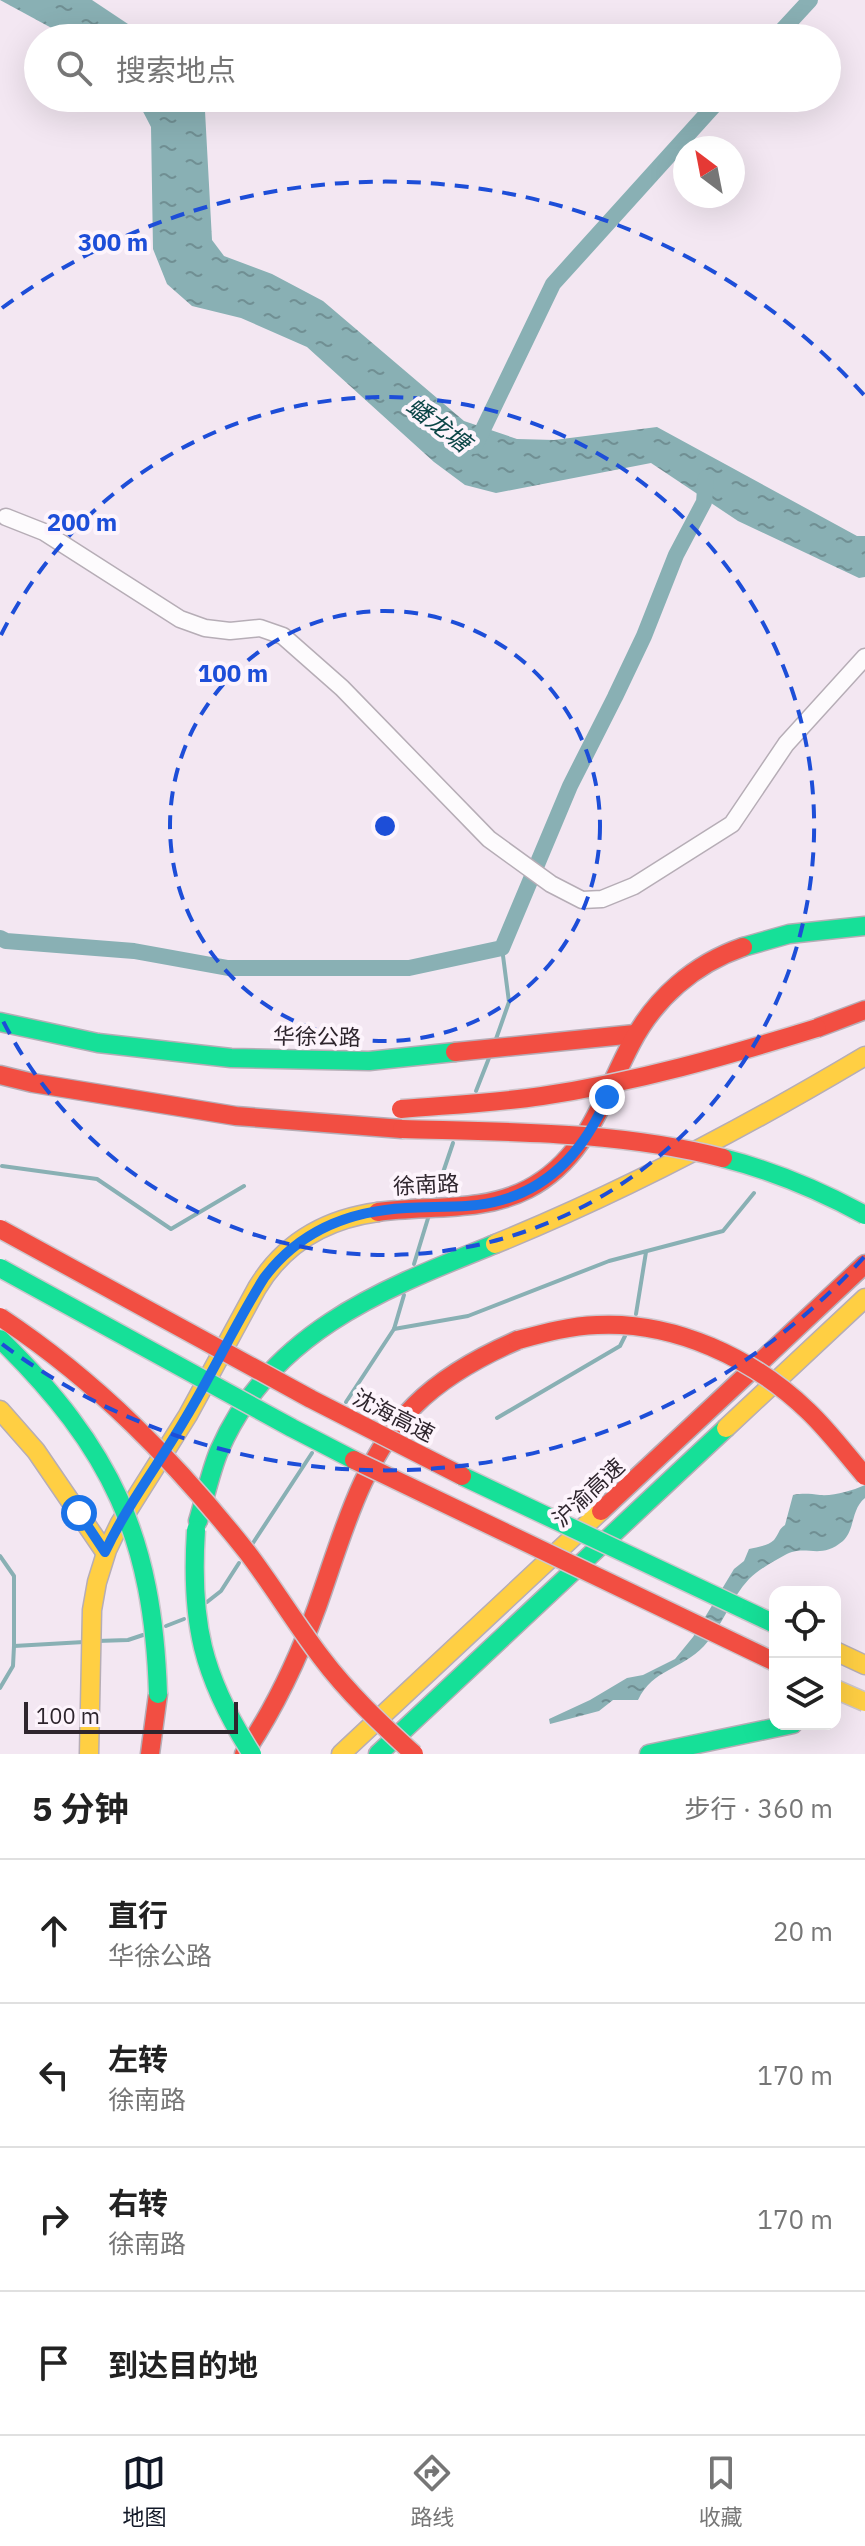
<!DOCTYPE html>
<html lang="zh">
<head>
<meta charset="utf-8">
<style>
	:root { --surface:#fff; --page:#f6f6f6; --text:#222; --muted:#767676; --line:#e0e0e0; --accent:#111827 }
	body { margin:0; font-family:"IBM Plex Sans","Noto Sans SC",sans-serif; background:var(--page); color:var(--text) }
	.controls { position:absolute; right:24px; bottom:24px; display:grid; overflow:hidden; border-radius:16px; box-shadow:0 8px 32px #0002 }
	.controls button { width:72px; height:72px; display:grid; place-items:center; padding:0; border:0; border-bottom:2px solid var(--line); background:var(--surface); color:var(--text); font:40px sans-serif }
	.compass { position:absolute; left:673px; top:136px; width:72px; height:72px; border-radius:50%; background:var(--surface); box-shadow:0 8px 32px #0002; rotate:328deg }
	.scale { position:absolute; left:24px; bottom:20px; width:214px; box-sizing:border-box; padding-left:8px; border:4px solid #2e252d; border-top:0; font-size:22px; line-height:28px; white-space:nowrap; color:#2e252d; -webkit-text-stroke:6px #fdf4fc; paint-order:stroke }
	.stop { position:absolute; width:24px; height:24px; margin:-18px; border:6px solid #1a73e8; border-radius:50%; background:#fff }
	.stop.end { background:#1a73e8; border-color:#fff; box-shadow:0 2px 8px #0008 }
	.list { margin:0; padding:0; list-style:none }
	h2 { display:flex; justify-content:space-between; align-items:center; height:104px; margin:0; padding:0 32px; font-size:34px }
	h2 small { font-size:26px; font-weight:400; color:var(--muted) }
	.list li { display:grid; grid-template-columns:52px 1fr auto; gap:24px; align-items:center; box-sizing:border-box; height:144px; padding:0 32px; border-top:2px solid var(--line) }
	.list b { display:block; font-size:30px; white-space:nowrap }
	.list p { margin:0; font-size:26px; white-space:nowrap; color:var(--muted) }
	.list em { font-size:26px; font-style:normal; color:var(--muted) }
	.icon { flex:none; width:44px; height:44px; fill:none; stroke:currentColor; stroke-width:2; stroke-linecap:round; stroke-linejoin:round }
	.map { position:relative; flex:none; width:865px; height:1754px; overflow:hidden }
	.search { position:absolute; background:var(--surface); box-shadow:0 8px 32px #0002; left:24px; right:24px; top:24px; height:88px; display:flex; align-items:center; gap:20px; box-sizing:border-box; padding:0 28px; border-radius:44px; color:var(--muted); font-size:30px }
	.sheet { height:680px; background:var(--surface) }
	nav { display:flex; justify-content:space-around; align-items:center; box-sizing:border-box; height:112px; border-top:2px solid var(--line); background:var(--surface); font-size:22px; color:var(--muted) }
	nav a { display:grid; justify-items:center; gap:4px }
	nav .on { color:var(--accent) }
	.map>svg:first-child { display:block }
</style>
</head>
<body>
<div class="map">
<svg width="865" height="1754" viewBox="0 0 865 1754">
	<defs>
		<pattern id="water-ripples" width="26" height="14" patternUnits="userSpaceOnUse" patternTransform="scale(2)"><rect width="26" height="14" fill="#89b0b4"/><path d="M2 4q2-2 4 0t4 0M15 11q2-2 4 0t4 0" fill="none" stroke="#708f93"/></pattern>
	</defs>
	<rect width="100%" height="100%" fill="#f3e7f2"/>
	<!-- water -->
	<g fill="url(#water-ripples)">
		<polygon points="0,0 92,0 149,38 70,38"/>
		<polygon points="136,98 198,98 205,111 212,240 224,256 272,274 323,301 464,421 517,439 554,440 657,427 857,536 865,536 865,577 859,578 738,521 651,463 496,493 465,485 434,462 307,347 241,318 192,306 167,284 153,249 151,127"/>
		<path d="M865,1485v13c-14,11 -10,32 -22,43 -24,20 -37,2 -58,14 -11,6 -27,15 -36,24 -18,19 -27,48 -45,67 -23,24 -51,23 -66,54h-25l-14,11 -49,13 -1,-5 41,-19 37,-22 16,-3 32,-16 18,-22 41,-68 10,-8 5,-12c8,-2 19,-3 25,-9 5,-6 4,-10 11,-15l8,-30c11,-2 17,-1 27,0 15,1 31,-4 45,-10z"/>
	</g>
	<g fill="none" stroke-linecap="round" stroke-linejoin="round">
		<!-- stream -->
		<g stroke="#89b0b4" stroke-width="4">
			<polyline points="496,1039 509,1002 502,948"/>
			<polyline points="476,1091 489,1058"/>
			<polyline points="2,1166 97,1179 171,1229 244,1186"/>
			<polyline points="434,1199 453,1143"/>
			<polyline points="414,1264 429,1215"/>
			<polyline points="636,1314 646,1252"/>
			<polyline points="394,1329 468,1316 609,1261 723,1231 754,1193"/>
			<polyline points="346,1402 394,1329 404,1295"/>
			<polyline points="497,1418 620,1346 625,1336"/>
			<polyline points="253,1543 312,1453"/>
			<polyline points="0,1556 14,1576 14,1646 13,1666 0,1688"/>
			<polyline points="207,1602 221,1591 239,1563"/>
			<polyline points="166,1626 184,1619"/>
			<polyline points="97,1641 128,1640 143,1635"/>
			<polyline points="14,1646 84,1642"/>
		</g>
		<!-- canal -->
		<g stroke="#89b0b4" stroke-width="16">
			<polyline points="775,38 810,0"/>
			<polyline points="475,446 553,284 721,98"/>
			<polyline points="0,938 6,941 134,951 228,968 409,968 502,948 570,786 615,697 644,636 676,555 704,502 706,478"/>
		</g>
		<!-- street casing -->
		<g stroke="#b6adb6" stroke-width="19">
			<polyline id="street" points="6,517 44,532 180,619 205,628 230,631 260,628 283,636 342,688 489,839 551,884 582,900 602,899 634,886 732,824 786,744 865,657"/>
		</g>
		<!-- fast casing -->
		<g stroke="#b6adb6" stroke-width="21">
			<g id="fast">
				<polyline points="743,947 789,934 865,926"/>
				<polyline points="0,1022 98,1043 231,1058 369,1061 455,1052"/>
				<path d="M198,1521c7,-23 12,-48 21,-70 51,-119 164,-162 276,-207"/>
				<polyline points="378,1754 726,1428"/>
				<polyline points="649,1754 793,1724"/>
			</g>
		</g>
		<!-- slow casing -->
		<g stroke="#b6adb6" stroke-width="21">
			<g id="slow">
				<path d="M495,1244c128,-52 251,-117 370,-188"/>
				<polyline points="0,1410 36,1451 105,1552"/>
				<polyline points="726,1428 865,1298"/>
				<polyline points="835,1651 865,1665"/>
				<path d="M89,1754l3,-144 5,-28 10,-32 13,-27 68,-108 69,-127c27,-45 69,-69 121,-76"/>
				<polyline points="341,1754 601,1511"/>
			</g>
		</g>
		<!-- jam casing -->
		<g stroke="#b6adb6" stroke-width="21">
			<g id="jam">
				<polyline points="817,1028 865,1010"/>
				<polyline points="455,1052 635,1034"/>
				<polyline points="0,1075 33,1083 236,1116 402,1129"/>
				<path d="M378,1212c49,-7 104,1 150,-23 59,-31 74,-90 103,-145 24,-46 63,-80 112,-97"/>
				<polyline points="601,1511 865,1264"/>
				<polyline points="150,1754 158,1694"/>
				<path d="M244,1754c31,-46 54,-95 73,-147 25,-70 44,-148 98,-202 29,-29 66,-49 103,-65"/>
			</g>
		</g>
		<!-- street -->
		<use href="#street" stroke="#fdfbfd" stroke-width="16"/>
		<!-- fast -->
		<use href="#fast" stroke="#16e098" stroke-width="18"/>
		<!-- slow -->
		<use href="#slow" stroke="#ffcf43" stroke-width="18"/>
		<!-- jam -->
		<use href="#jam" stroke="#f24e42" stroke-width="18"/>
		<!-- fast-bridge casing -->
		<g stroke="#cdc6cc" stroke-width="21" stroke-linecap="butt">
			<g id="fast-bridge">
				<path d="M723,1158c51,13 96,32 142,57"/>
				<polyline points="0,1268 292,1428 354,1460"/>
				<path d="M0,1339c112,110 153,198 158,355"/>
				<polyline points="462,1476 775,1624"/>
				<path d="M196,1530c-6,92 6,146 56,224"/>
			</g>
		</g>
		<!-- slow-bridge casing -->
		<g stroke="#cdc6cc" stroke-width="21" stroke-linecap="butt">
			<polyline id="slow-bridge" points="835,1689 865,1702"/>
		</g>
		<!-- jam-bridge casing -->
		<g stroke="#cdc6cc" stroke-width="21" stroke-linecap="butt">
			<g id="jam-bridge">
				<path d="M401,1109c47,-4 94,-6 141,-13 94,-14 185,-40 275,-68"/>
				<path d="M402,1129c107,3 217,2 321,29"/>
				<polyline points="0,1229 311,1399 462,1476"/>
				<path d="M0,1317c97,64 175,144 247,235 26,34 48,71 74,105 27,36 60,67 93,97"/>
				<path d="M518,1340c26,-7 51,-14 79,-15 77,-4 156,33 211,86 21,20 38,43 57,65"/>
				<polyline points="354,1460 775,1662"/>
			</g>
		</g>
		<!-- fast-bridge -->
		<use href="#fast-bridge" stroke="#16e098" stroke-width="18"/>
		<!-- slow-bridge -->
		<use href="#slow-bridge" stroke="#ffcf43" stroke-width="18"/>
		<!-- jam-bridge -->
		<use href="#jam-bridge" stroke="#f24e42" stroke-width="18"/>
	</g>
	<g fill="none" stroke-linecap="round" stroke-linejoin="round">
		<!-- route -->
		<path stroke="#1a73e8" stroke-width="10" d="M79,1513l26,39c22,-47 54,-88 80,-133 28,-46 50,-95 79,-141 35,-47 84,-67 142,-70 32,-2 65,1 96,-8 52,-15 85,-55 105,-103"/>
	</g>
	<!-- distance rings -->
	<g fill="none" stroke="#1d4ed8" stroke-width="4" stroke-dasharray="14 10">
		<circle cx="385" cy="826" r="215"/>
		<path d="M1 635A429 429 0 1 1 1 1017"/>
		<path d="M864 1257A644 644 0 0 1 2 1344M2 308A644 644 0 0 1 864 395"/>
	</g>
	<g text-anchor="middle" dominant-baseline="central" stroke-width="8" stroke-linejoin="round" paint-order="stroke">
		<!-- street labels -->
		<g font-size="22" fill="#2e252d" stroke="#fdf4fc">
			<text transform="translate(317 1036) rotate(1)">华徐公路</text>
			<text transform="translate(426 1184) rotate(-3)">徐南路</text>
			<text transform="translate(394 1415) rotate(27)">沈海高速</text>
			<text transform="translate(588 1492) rotate(-43)">沪渝高速</text>
		</g>
		<!-- water labels -->
		<g font-size="24" font-style="italic" fill="#0c4647" stroke="#fdf4fc">
			<text transform="translate(439 424) rotate(37)">蟠龙塘</text>
		</g>
	</g>
	<circle cx="385" cy="826" r="12" fill="#1d4ed8" stroke="#fdf4fc" stroke-width="4"/>
	<g font-size="24" text-anchor="middle" font-weight="bold" fill="#1d4ed8" stroke="#fdf4fc" stroke-width="8" stroke-linejoin="round" paint-order="stroke">
		<text x="113" y="251">300 m</text>
		<text x="82" y="531">200 m</text>
		<text x="233" y="682">100 m</text>
	</g>
</svg>
<div class="controls">
<button><svg class="icon" aria-label="locate" viewBox="0 0 24 24"><circle cx="12" cy="12" r="6"/><path d="M12 2v4M12 18v4M2 12h4M18 12h4"/></svg></button>
<button><svg class="icon" aria-label="layers" viewBox="0 0 24 24"><path d="M12 4l9 5-9 5-9-5zM3 14l9 5 9-5"/></svg></button>
</div>
<svg class="compass" viewBox="-18 -18 36 36"><path d="M0-13l5 13h-10z" fill="#e53935"/><path d="M0 13l5-13h-10z" fill="#767676"/></svg>
<div class="scale">100 m</div>
<div class="stop" style="left:79px;top:1513px"></div>
<div class="stop end" style="left:607px;top:1097px"></div>
<div class="search"><svg class="icon" aria-label="search" viewBox="0 0 24 24"><circle cx="10" cy="10" r="6"/><path d="M15 15l6 6"/></svg>搜索地点</div>
</div>
<section class="sheet">
<h2>5 分钟<small>步行 · 360 m</small></h2>
<ul class="list">
<li><svg class="icon" aria-label="ahead" viewBox="0 0 24 24"><path d="M12 20V5M6 11l6-6 6 6"/></svg><div><b>直行</b><p>华徐公路</p></div><em>20 m</em></li>
<li><svg class="icon" aria-label="left" viewBox="0 0 24 24"><path d="M17 20v-9H6M10 6l-5 5 5 5"/></svg><div><b>左转</b><p>徐南路</p></div><em>170 m</em></li>
<li><svg class="icon" aria-label="right" viewBox="0 0 24 24"><path d="M7 20v-9h11M14 6l5 5-5 5"/></svg><div><b>右转</b><p>徐南路</p></div><em>170 m</em></li>
<li><svg class="icon" aria-label="arrive" viewBox="0 0 24 24"><path d="M6 21V4h12l-3 4 3 4H6"/></svg><div><b>到达目的地</b></div></li>
</ul>
</section>
<nav>
<a class="on"><svg class="icon" aria-label="map" viewBox="0 0 24 24"><path d="M3 6l6-2 6 2 6-2v14l-6 2-6-2-6 2zM9 4v14M15 6v14"/></svg>地图</a>
<a><svg class="icon" aria-label="directions" viewBox="0 0 24 24"><path d="M12 3l9 9-9 9-9-9zM9 14v-3h6M13 9l2 2-2 2"/></svg>路线</a>
<a><svg class="icon" aria-label="saved" viewBox="0 0 24 24"><path d="M7 4h10v16l-5-4-5 4z"/></svg>收藏</a>
</nav>
</body>
</html>
